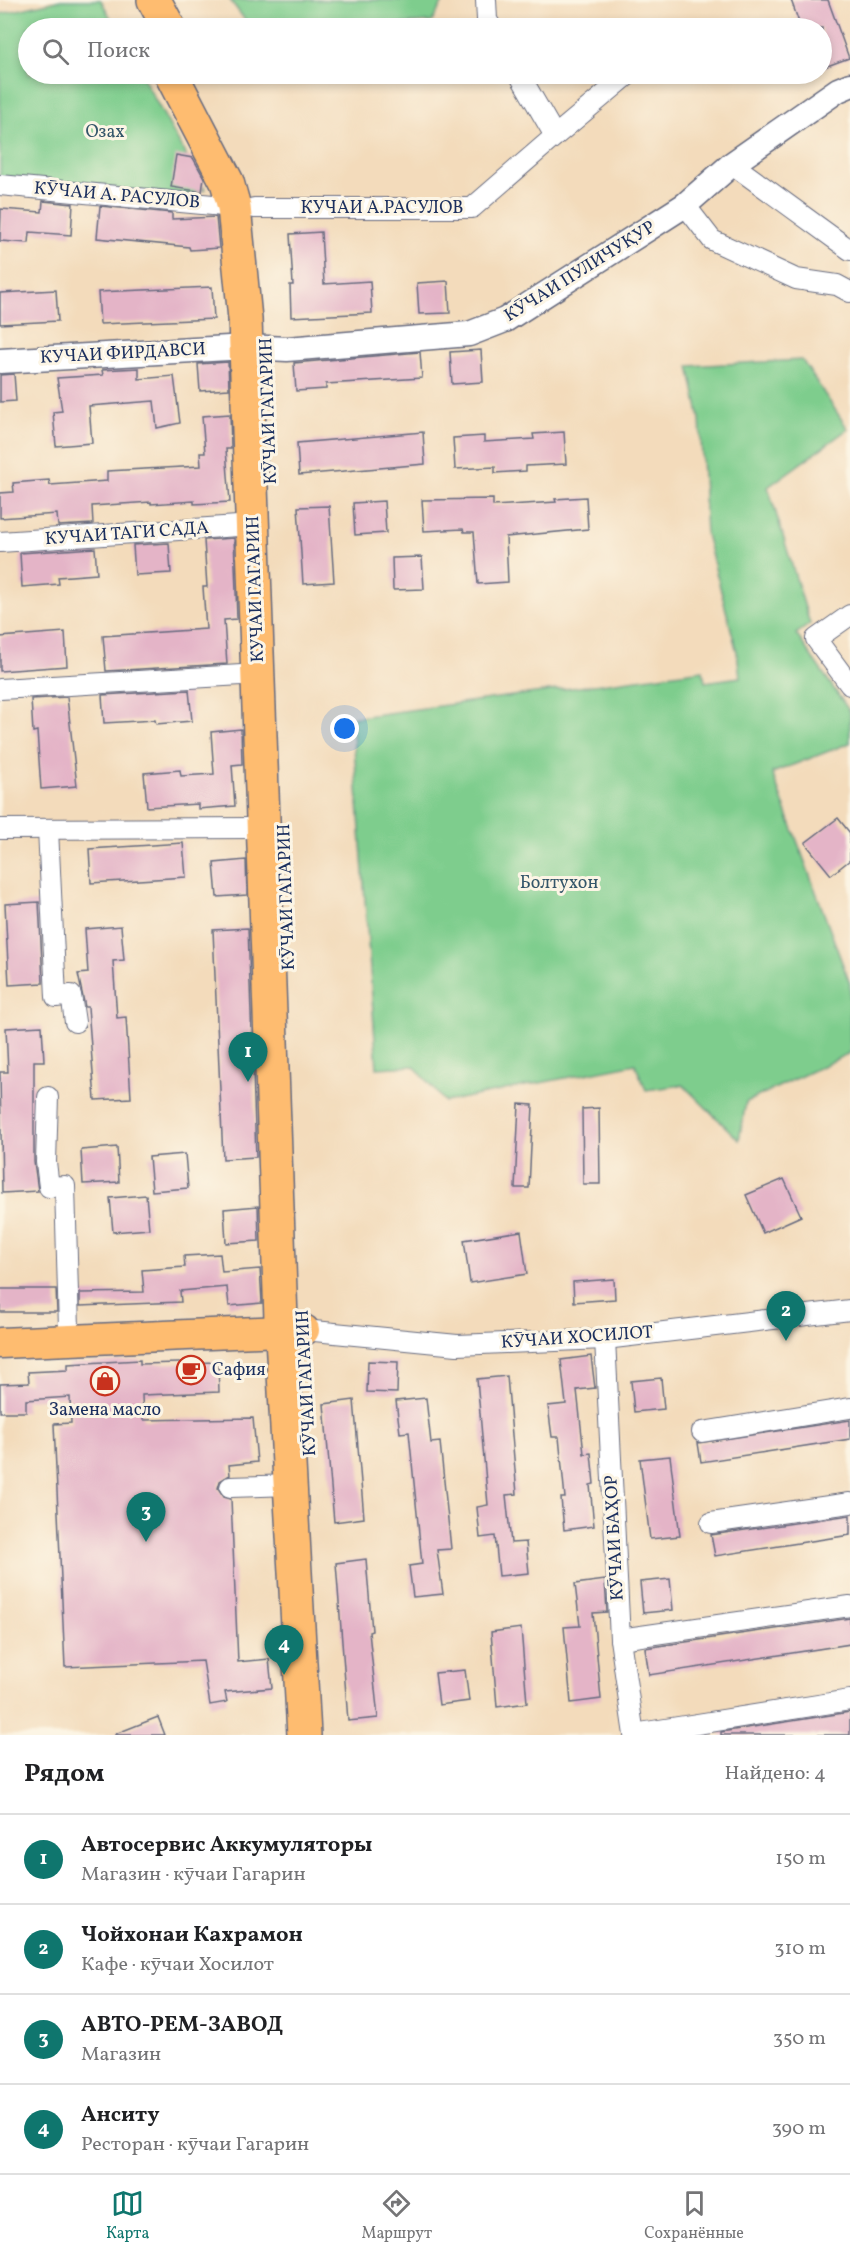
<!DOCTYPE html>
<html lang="ru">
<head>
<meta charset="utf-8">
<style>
	:root { --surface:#fff; --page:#f6f6f6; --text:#202124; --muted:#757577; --line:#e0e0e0; --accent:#0f766e }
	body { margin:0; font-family:Vollkorn,serif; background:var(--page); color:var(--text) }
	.you { position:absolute; left:345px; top:729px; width:21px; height:21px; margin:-15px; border:4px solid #fff; border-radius:50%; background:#1a73e8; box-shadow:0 0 0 9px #1a73e833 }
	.badge { display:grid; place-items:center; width:39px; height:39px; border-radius:50%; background:var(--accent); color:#fff; font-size:20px; font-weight:700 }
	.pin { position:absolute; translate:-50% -50px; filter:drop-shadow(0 2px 3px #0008) }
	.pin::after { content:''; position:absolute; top:32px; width:21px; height:18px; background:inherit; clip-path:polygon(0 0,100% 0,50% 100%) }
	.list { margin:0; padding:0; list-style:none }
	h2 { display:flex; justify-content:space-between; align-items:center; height:78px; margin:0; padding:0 24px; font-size:26px }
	h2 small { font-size:20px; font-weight:400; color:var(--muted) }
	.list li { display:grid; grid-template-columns:39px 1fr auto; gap:18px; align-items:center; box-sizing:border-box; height:90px; padding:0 24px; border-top:2px solid var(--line) }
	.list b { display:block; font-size:22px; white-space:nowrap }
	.list p { margin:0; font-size:20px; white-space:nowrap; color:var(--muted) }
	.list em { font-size:20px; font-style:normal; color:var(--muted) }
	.icon { flex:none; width:33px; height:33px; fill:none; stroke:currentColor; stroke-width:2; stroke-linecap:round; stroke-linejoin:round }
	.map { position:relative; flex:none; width:850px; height:1735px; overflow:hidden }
	.search { position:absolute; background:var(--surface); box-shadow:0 3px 9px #0003; left:18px; right:18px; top:18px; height:66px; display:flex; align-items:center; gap:15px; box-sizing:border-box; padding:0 21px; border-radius:33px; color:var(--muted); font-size:22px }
	.sheet { height:438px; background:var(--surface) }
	nav { display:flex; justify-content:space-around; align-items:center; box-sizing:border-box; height:84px; border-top:2px solid var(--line); background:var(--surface); font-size:16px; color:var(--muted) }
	nav a { display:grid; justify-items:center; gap:3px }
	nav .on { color:var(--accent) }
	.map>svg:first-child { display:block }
</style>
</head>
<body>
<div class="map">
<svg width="850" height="1735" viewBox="0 0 850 1735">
	<rect width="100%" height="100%" fill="#fcf5e5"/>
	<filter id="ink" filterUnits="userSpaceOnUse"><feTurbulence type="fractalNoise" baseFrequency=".0167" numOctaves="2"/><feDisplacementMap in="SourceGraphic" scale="12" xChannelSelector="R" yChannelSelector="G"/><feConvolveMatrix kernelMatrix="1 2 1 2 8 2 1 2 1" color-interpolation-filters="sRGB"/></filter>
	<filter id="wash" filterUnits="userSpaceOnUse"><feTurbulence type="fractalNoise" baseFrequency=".008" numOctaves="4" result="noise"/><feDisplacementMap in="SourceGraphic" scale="24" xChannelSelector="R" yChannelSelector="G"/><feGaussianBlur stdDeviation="1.35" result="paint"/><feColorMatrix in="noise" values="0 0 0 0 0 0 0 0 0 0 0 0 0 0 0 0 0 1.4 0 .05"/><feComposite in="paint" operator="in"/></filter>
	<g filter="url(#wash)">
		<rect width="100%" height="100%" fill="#f3dbbb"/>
		<!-- green -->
		<g fill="#7ecd8d" stroke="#4c7e76" stroke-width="1.5">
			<polygon points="61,0 101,0 116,28 28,28 28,74 141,74 205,190 177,198 0,180 0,14"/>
			<polygon points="230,0 444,0 432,22 334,28 251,28"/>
			<polygon points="802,360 848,429 768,487 810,624 796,634 850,712 850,743 772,773 850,984 850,1053 746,1102 739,1140 683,1085 646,1090 635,1064 445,1102 414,1066 377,1068 352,718 703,670 705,682 740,677 737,652 706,534 700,419 689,366"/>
		</g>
		<g id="blocks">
			<!-- building -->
			<g fill="#e4b4c7">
				<polygon points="791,0 828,0 849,58 822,68 822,28 801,28"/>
				<polygon points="176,155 193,158 204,178 202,192 171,187"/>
				<polygon points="43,201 73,204 71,235 30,232 29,243 0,241 1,209 42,212"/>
				<polygon points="100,206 172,213 172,219 216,217 219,248 190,250 189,247 97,238"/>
				<polygon points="321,232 324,284 370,281 372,313 291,317 290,285 293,285 290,234"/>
				<polygon points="448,281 450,313 419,314 417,283"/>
				<polygon points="212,287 214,319 100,324 98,292"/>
				<polygon points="56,290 58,321 0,324 0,293"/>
				<polygon points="481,350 483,382 452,384 450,352"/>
				<polygon points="420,352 422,378 326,384 326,389 296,391 294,363"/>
				<polygon points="228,362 229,389 200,391 198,364"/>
				<polygon points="139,368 139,379 174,376 180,423 157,428 154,401 89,406 92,443 56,446 53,412 62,411 57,378 103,375 102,370"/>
				<polygon points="14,374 16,401 0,402 0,375"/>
				<polygon points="230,414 231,449 226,449 230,502 194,504 194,501 151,504 151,502 92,506 93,524 58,526 57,514 0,518 0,493 14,492 13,483 49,480 50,485 107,481 107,471 201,466 200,453 205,453 202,416"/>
				<polygon points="423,432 425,464 299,475 297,443"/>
				<polygon points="564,432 566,464 526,466 526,471 495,473 495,467 455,469 453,438 484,436 484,442 534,439 533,434"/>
				<polygon points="586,497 588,529 506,537 508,582 478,584 474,532 464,532 463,529 424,531 422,500 493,499 493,506 556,502 555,499"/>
				<polygon points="384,501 386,533 355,535 353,503"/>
				<polygon points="329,506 334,582 303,584 298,507"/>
				<polygon points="234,538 237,619 224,620 227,664 106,671 103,636 206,629 203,587 207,587 204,540"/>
				<polygon points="169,543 171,573 135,575 133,545"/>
				<polygon points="95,548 97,574 58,577 59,584 22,587 20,553"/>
				<polygon points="422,557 424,589 393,590 392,558"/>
				<polygon points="65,632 67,666 0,671 0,637"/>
				<polygon points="189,690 192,721 156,724 155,720 104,723 102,695"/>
				<polygon points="67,697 77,786 41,789 37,731 33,732 31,699"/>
				<polygon points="241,729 242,764 232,765 235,806 198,809 198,804 147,807 144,773 180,770 181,776 214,774 211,732"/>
				<polygon points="838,818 850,833 850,860 831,875 805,843"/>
				<polygon points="183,843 186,877 91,883 89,849"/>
				<polygon points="246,860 247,895 217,897 214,863"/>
				<polygon points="39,902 43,983 9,985 5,904"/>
				<polygon points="121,926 124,960 113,961 117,1018 126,1017 131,1098 95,1100 88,1007 85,1007 78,974 88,973 85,929"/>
				<polygon points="248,928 256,1157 223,1159 213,930"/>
				<polygon points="42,1026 44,1061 34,1061 34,1162 38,1191 2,1193 0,1072 8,1072 6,1028"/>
				<polygon points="519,1104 533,1105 529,1188 515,1188"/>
				<polygon points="599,1108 600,1184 583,1184 582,1109"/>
				<polygon points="117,1147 119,1182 83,1184 81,1150"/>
				<polygon points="185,1154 188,1188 152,1191 149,1157"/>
				<polygon points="784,1179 801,1216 763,1233 746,1195"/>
				<polygon points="146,1195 149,1229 113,1232 110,1198"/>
				<polygon points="258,1206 259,1241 226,1243 224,1209"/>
				<polygon points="521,1231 527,1274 470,1283 464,1240"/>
				<polygon points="220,1254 222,1272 260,1269 262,1303 229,1306 227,1287 180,1291 181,1302 80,1306 80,1293 144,1292 142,1270 185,1267 184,1256"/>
				<polygon points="614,1279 615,1299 574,1302 573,1282"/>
				<polygon points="0,1289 56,1289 57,1312 0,1312"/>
				<polygon points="591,1356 595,1388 577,1390 584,1454 591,1453 594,1484 590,1485 594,1526 564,1530 561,1498 565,1498 559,1437 552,1437 548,1406 566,1404 561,1360"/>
				<polygon points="140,1360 140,1364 218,1362 219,1392 142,1395 143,1420 253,1418 257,1462 229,1465 230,1475 220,1481 218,1488 224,1497 231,1499 238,1662 269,1659 272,1688 225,1692 227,1702 210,1705 203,1661 65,1667 54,1424 71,1423 70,1397 26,1400 26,1412 0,1412 0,1384 29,1383 28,1372 68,1370 68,1364"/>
				<polygon points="368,1361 398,1362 397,1393 367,1392"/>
				<polygon points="507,1376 517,1494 506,1495 511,1543 526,1542 529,1573 499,1576 495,1536 480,1538 477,1507 488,1505 477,1379"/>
				<polygon points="661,1378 664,1409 634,1412 631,1381"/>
				<polygon points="426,1398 431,1443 440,1442 451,1549 437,1550 443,1594 413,1597 409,1566 422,1564 409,1432 400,1433 396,1401"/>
				<polygon points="354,1400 364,1518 334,1522 324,1404"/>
				<polygon points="850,1420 850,1439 701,1462 698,1443"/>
				<polygon points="670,1456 680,1536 650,1539 640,1459"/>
				<polygon points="850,1515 850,1535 715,1556 711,1535"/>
				<polygon points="366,1559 372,1631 369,1632 378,1718 348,1721 336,1563"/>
				<polygon points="670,1579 673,1610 643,1613 640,1582"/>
				<polygon points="605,1580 607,1612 593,1613 601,1699 571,1703 564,1627 580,1626 575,1584"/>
				<polygon points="850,1618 850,1644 649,1675 645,1648"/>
				<polygon points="521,1628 527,1703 497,1707 491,1632"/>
				<polygon points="465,1670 469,1701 439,1705 435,1673"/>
				<polygon points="850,1712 850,1735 721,1735 721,1732"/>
				<polygon points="158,1717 165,1735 115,1735 115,1734"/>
			</g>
		</g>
	</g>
	<g filter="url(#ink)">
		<use href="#blocks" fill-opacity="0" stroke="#676b7f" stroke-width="1.5"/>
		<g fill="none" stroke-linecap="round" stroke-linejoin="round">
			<!-- minor casing -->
			<g stroke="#676b7f" stroke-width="22">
				<g id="minor">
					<polyline points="486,0 487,20 492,28"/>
					<polyline points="555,136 629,74"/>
					<polyline points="732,164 850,250"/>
					<polyline points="0,185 234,207"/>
					<polyline points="685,205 712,240 796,279 837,285 850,292"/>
					<polyline points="254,208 472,208 555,136 519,74"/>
					<polyline points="0,542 253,525"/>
					<polyline points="850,615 816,639 850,685"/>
					<polyline points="0,689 259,674"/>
					<polyline points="0,829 262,828"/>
					<polyline points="48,829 56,997 71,995 75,1022"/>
					<polyline points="48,1097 46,1162 49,1187 65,1186 69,1329"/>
					<polyline points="304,1330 457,1345 605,1339 850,1310"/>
					<polyline points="605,1339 620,1639 634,1735"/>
					<polyline points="702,1432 850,1408"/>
					<polyline points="230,1487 290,1485"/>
					<polyline points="711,1523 850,1503"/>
					<polyline points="620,1639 850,1606"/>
					<polyline points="634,1734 850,1700"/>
				</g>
			</g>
			<!-- tertiary casing -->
			<g stroke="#676b7f" stroke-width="27">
				<polyline id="tertiary" points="0,361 246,347 287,349 469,334 505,320 685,205 732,164 838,90 850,85"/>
			</g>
			<!-- primary casing -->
			<g stroke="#676b7f" stroke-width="33">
				<polyline id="primary" points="0,1343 304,1330"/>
			</g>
			<!-- trunk casing -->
			<g stroke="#676b7f" stroke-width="36">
				<g id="trunk">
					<polyline points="154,0 169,28"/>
					<polyline points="171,74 227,182 234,207 245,319 281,1319 304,1735"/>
				</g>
			</g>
			<!-- minor -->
			<use href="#minor" stroke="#fff" stroke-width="20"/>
			<!-- tertiary -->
			<use href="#tertiary" stroke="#fff" stroke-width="24"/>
			<!-- primary -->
			<use href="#primary" stroke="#febc70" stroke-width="30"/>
			<!-- trunk -->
			<use href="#trunk" stroke="#febc70" stroke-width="33"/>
		</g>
	</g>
	<!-- icons -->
	<defs>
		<g id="cafe-ring" transform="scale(1.5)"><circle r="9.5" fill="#fcf5e5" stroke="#c8321e" stroke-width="1.5"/><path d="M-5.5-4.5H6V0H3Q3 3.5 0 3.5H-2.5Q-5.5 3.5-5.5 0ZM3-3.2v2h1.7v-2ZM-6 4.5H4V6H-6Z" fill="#c8321e"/></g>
		<g id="shop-ring" transform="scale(1.5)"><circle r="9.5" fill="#fcf5e5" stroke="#c8321e" stroke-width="1.5"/><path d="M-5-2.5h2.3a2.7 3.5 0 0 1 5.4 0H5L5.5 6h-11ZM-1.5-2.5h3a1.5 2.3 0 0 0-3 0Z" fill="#c8321e"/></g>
	</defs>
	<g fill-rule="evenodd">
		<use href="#cafe-ring" x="191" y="1370"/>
		<use href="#shop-ring" x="105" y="1381"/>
	</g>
	<g text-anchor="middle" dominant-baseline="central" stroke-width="6" stroke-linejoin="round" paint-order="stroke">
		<!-- park labels -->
		<g font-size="18" fill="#34566a" stroke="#fcf5e5">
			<text x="105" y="132">Озах</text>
			<text x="559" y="883">Болтухон</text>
		</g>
		<!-- street labels -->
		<g font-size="18" fill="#1b2f5e" stroke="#fcf5e5">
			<text transform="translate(117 196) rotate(5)">КӮЧАИ А. РАСУЛОВ</text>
			<text x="382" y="208">КУЧАИ А.РАСУЛОВ</text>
			<text transform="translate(580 272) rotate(-32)">КӮЧАИ ПУЛИЧУҚУР</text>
			<text transform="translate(123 354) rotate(-3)">КУЧАИ ФИРДАВСИ</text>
			<text transform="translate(269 411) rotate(-92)">КӮЧАИ ГАГАРИН</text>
			<text transform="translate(127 534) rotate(-4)">КУЧАИ ТАГИ САДА</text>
			<text transform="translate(256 589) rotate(-92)">КУЧАИ ГАГАРИН</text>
			<text transform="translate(287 897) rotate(-92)">КӮЧАИ ГАГАРИН</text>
			<text transform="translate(577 1338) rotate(-4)">КӮЧАИ ХОСИЛОТ</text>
			<text transform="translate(307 1383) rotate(-93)">КӮЧАИ ГАГАРИН</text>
			<text transform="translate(615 1538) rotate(-93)">КӮЧАИ БАҲОР</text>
		</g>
		<!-- poi labels -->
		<g font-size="18" fill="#1b2f5e" stroke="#fcf5e5" text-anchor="start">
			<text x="212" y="1370">Сафия</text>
			<text x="105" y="1410" text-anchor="middle">Замена масло</text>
		</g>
	</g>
</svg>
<div class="you"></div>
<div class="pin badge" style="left:248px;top:1082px">1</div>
<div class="pin badge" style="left:786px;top:1341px">2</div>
<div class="pin badge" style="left:146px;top:1542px">3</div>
<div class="pin badge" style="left:284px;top:1675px">4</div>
<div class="search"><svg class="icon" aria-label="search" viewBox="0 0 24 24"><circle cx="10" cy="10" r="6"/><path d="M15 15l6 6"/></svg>Поиск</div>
</div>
<section class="sheet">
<h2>Рядом<small>Найдено: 4</small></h2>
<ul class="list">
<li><span class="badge">1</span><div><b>Автосервис Аккумуляторы</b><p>Магазин · кӯчаи Гагарин</p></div><em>150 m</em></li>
<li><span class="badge">2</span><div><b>Чойхонаи Кахрамон</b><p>Кафе · кӯчаи Хосилот</p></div><em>310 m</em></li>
<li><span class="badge">3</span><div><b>АВТО-РЕМ-ЗАВОД</b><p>Магазин</p></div><em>350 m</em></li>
<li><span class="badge">4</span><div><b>Анситу</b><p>Ресторан · кӯчаи Гагарин</p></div><em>390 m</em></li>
</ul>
</section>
<nav>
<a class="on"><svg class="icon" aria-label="map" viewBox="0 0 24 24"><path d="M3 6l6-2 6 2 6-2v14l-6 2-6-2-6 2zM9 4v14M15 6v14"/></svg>Карта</a>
<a><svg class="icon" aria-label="directions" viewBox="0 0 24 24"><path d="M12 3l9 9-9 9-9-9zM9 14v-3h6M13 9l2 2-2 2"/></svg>Маршрут</a>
<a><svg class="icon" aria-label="saved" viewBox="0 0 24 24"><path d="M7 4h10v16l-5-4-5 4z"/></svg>Сохранённые</a>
</nav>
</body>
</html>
